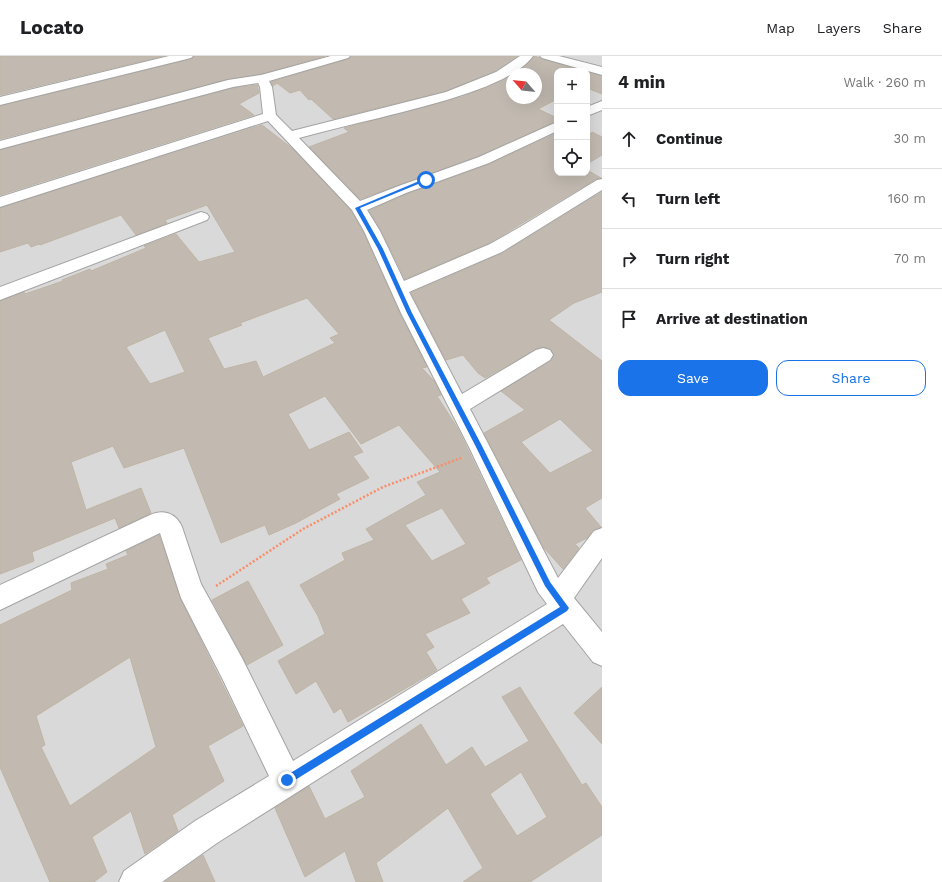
<!DOCTYPE html>
<html lang="en">
<head>
<meta charset="utf-8">
<style>
	:root { --surface:#fff; --page:#f6f6f6; --text:#202124; --muted:#757577; --line:#e0e0e0; --accent:#1a73e8 }
	body { margin:0; font-family:"Work Sans",sans-serif; background:var(--page); color:var(--text) }
	.controls { position:absolute; right:12px; top:12px; display:grid; overflow:hidden; border-radius:8px; box-shadow:0 4px 16px #0002 }
	.controls button { width:36px; height:36px; display:grid; place-items:center; padding:0; border:0; border-bottom:1px solid var(--line); background:var(--surface); color:var(--text); font:20px sans-serif }
	.compass { position:absolute; left:506px; top:12px; width:36px; height:36px; border-radius:50%; background:var(--surface); box-shadow:0 4px 16px #0002; rotate:298deg }
	.stop { position:absolute; width:12px; height:12px; margin:-9px; border:3px solid #1a73e8; border-radius:50%; background:#fff }
	.stop.end { background:#1a73e8; border-color:#fff; box-shadow:0 1px 4px #0008 }
	.list { margin:0; padding:0; list-style:none }
	h2 { display:flex; justify-content:space-between; align-items:center; height:52px; margin:0; padding:0 16px; font-size:17px }
	h2 small { font-size:13px; font-weight:400; color:var(--muted) }
	.list li { display:grid; grid-template-columns:26px 1fr auto; gap:12px; align-items:center; box-sizing:border-box; height:60px; padding:0 16px; border-top:1px solid var(--line) }
	.list b { display:block; font-size:15px; white-space:nowrap }
	.list em { font-size:13px; font-style:normal; color:var(--muted) }
	.actions { display:flex; gap:8px; padding:12px 16px }
	.actions a { flex:1; padding:9px 0; border:1px solid var(--accent); border-radius:12px; text-align:center; font-size:14px; color:var(--accent) }
	.actions .main { background:var(--accent); color:#fff }
	.icon { flex:none; width:22px; height:22px; fill:none; stroke:currentColor; stroke-width:2; stroke-linecap:round; stroke-linejoin:round }
	.map { position:relative; flex:none; width:602px; height:826px; overflow:hidden }
	header { display:flex; align-items:center; gap:24px; box-sizing:border-box; height:56px; padding:0 20px; background:var(--surface); border-bottom:1px solid var(--line) }
	header strong { font-size:19px }
	nav { display:flex; gap:22px; margin-inline-start:auto; font-size:14px }
	main { display:flex }
	aside { flex:1; background:var(--surface) }
	.map>svg:first-child { display:block }
</style>
</head>
<body>
<header>
<strong>Locato</strong>
<nav><a>Map</a><a>Layers</a><a>Share</a></nav>
</header>
<main>
<div class="map">
<svg width="602" height="826" viewBox="0 0 602 826">
	<rect width="100%" height="100%" fill="#edebe1"/>
	<!-- residential -->
	<path fill="#dad9d9" fill-rule="evenodd" d="M0,0h602v826h-602zM557,15h30v102h-30zM512,18h24v24h-24z"/>
	<!-- building -->
	<g fill="#c2bab1" stroke="#bfb4a4" fill-rule="evenodd">
		<polygon points="0,0 163,0 0,39"/>
		<polygon points="194,0 325,0 261,18 228,23 0,83 0,50 191,3"/>
		<polygon points="352,0 517,0 495,15 446,35 333,63 311,43 309,44 300,34 290,37 277,27 273,30 271,26 348,3"/>
		<polygon points="534,0 582,15 557,15 557,43 538,53 557,62 557,65 478,100 360,143 309,91 349,76 344,72 462,41 485,32 512,19 512,42 536,42 536,18 514,18 523,12"/>
		<polygon points="587,16 602,20 602,38 587,32"/>
		<polygon points="257,29 259,37 239,48 254,59 0,139 0,94 233,32"/>
		<path d="M262,69l31,24 58,62 12,21 37,82 27,53 -5,1 12,13 7,14 -4,1 21,33 63,131 -35,18 4,5 -29,16 9,14 -45,21 9,13 -8,5 11,18 -89,52 -7,-14 -7,5 -18,-32 -20,13 -18,-33 47,-27 -7,-18 -18,-31 45,-25 -3,-7 32,-13 -8,-11 60,-34 -9,-13 23,-10 -41,-47 -38,19 -36,-48 -37,18 21,36 40,-18 14,20 -10,4 16,22 -33,16 4,5 -44,24 -27,12 -4,-10 -44,18 -37,-95 -60,20 -11,-22 -42,16 15,48 55,-22 10,25 -32,15 -4,-10 -83,34 2,9 -34,13v-273l24,-9 1,2 38,-13 -1,-1 28,-11 1,2 55,-23 -2,-2 32,-12 23,28 36,-10 -28,-47 -42,15 2,3 -31,12 -15,-20 -81,30 -1,-1 -8,3 -3,-4 -28,9v-44zM307,242l32,36 -9,4 5,5 -72,34 -7,-16 -32,8 -16,-31 34,-13 -2,-2zM165,274l20,42 -35,12 -24,-37zM442,452l24,36 -34,17 -27,-36z"/>
		<polygon points="587,76 590,78 592,76 602,81 602,99 587,108"/>
		<polygon points="557,77 557,117 587,117 587,114 601,122 596,123 489,187 405,223 381,174 369,155 407,138 490,108"/>
		<path d="M602,136v100l-28,11 -25,17 53,41v137l-17,10 16,19 -8,3 -6,8 -12,6 4,4 -16,21 -19,-21 -60,-115 41,-23 -24,-19 50,-30 3,-7 -4,-5 -7,-2 -7,2 -51,29 -7,-5 -15,-18 -17,5 -35,-67 92,-40zM560,363l33,32 -43,22 -29,-31z"/>
		<path d="M159,479l21,63 63,128 -35,20 16,35 -52,34 6,16 -33,23 -14,-43 -39,26 15,35 -13,10h-44l-50,-115v-142l72,-35 -1,-7 37,-14 -2,-5 22,-9 -2,-4zM130,601l26,90 -86,59 -29,-59 4,-2 -9,-29z"/>
		<polygon points="248,525 283,589 247,609 212,544"/>
		<path d="M520,631l62,98 4,-2 16,24v28l-72,47h-67l20,-14 -35,-60 -72,55 7,19h-27l-11,-31 -40,26 -30,-69 34,-22 16,33 40,-22 -14,-26 70,-47 25,41 26,-18 13,20 44,-26 -27,-44zM521,716l26,45 -30,19 -27,-42z"/>
		<polygon points="602,631 602,688 574,657"/>
		<polygon points="203,799 215,826 165,826 190,808"/>
	</g>
	<g fill="none" stroke-linecap="round" stroke-linejoin="round">
		<!-- minor casing -->
		<g stroke="#a3a3a3" stroke-width="2">
			<g id="minor">
				<polygon points="169,0 193,0 191,2 0,49 0,41"/>
				<path d="M331,0h19l-2,2 -79,23 3,6 4,28 16,16 154,-39 50,-20 24,-16h13c-22,32 -117,52 -154,62 -27,6 -54,13 -80,20l61,63 36,-14 83,-30 78,-35v9l-68,32 -83,30 -39,17 13,21 24,50 86,-37 30,-17 77,-47 5,-1v11l-100,62 -93,40 53,102 74,-44 7,-2 7,2 3,5 -3,5 -80,49 88,169 36,-47 8,-3v30l-28,40 28,34v34l-9,-4 -30,-38 -346,219 -55,39h-43l5,-11 71,-50 74,-45 -47,-98 -41,-80 -21,-65 -160,77v-25l150,-70c13,-6 26,-2 32,12l19,57 41,74 51,103 254,-157 -9,-12 -69,-145 -68,-134 -37,-82 -12,-21 -84,-89 -268,86v-10l263,-83 -3,-27 -2,-4 -25,4 -233,62v-8l228,-61 33,-5z"/>
				<polygon points="540,0 559,0 602,11 602,19 542,2"/>
				<polygon points="602,45 602,54 587,60 587,51"/>
				<polygon points="201,156 207,158 209,161 207,164 0,244 0,231"/>
			</g>
		</g>
		<!-- path -->
		<polyline stroke="#fa8c66" stroke-width="2.5" stroke-dasharray="2 2" stroke-linecap="butt" points="216,530 303,473 383,431 461,402"/>
		<!-- minor -->
		<use href="#minor" fill="#fff" fill-rule="evenodd"/>
	</g>
	<!-- route -->
	<polygon fill="#1a73e8" points="424,123 428,124 360,152 383,193 412,257 481,388 550,526 569,552 567,555 287,729 284,728 283,724 284,721 560,551 545,530 476,391 407,257 378,193 355,152"/>
</svg>
<div class="controls">
<button>+</button>
<button>−</button>
<button><svg class="icon" aria-label="locate" viewBox="0 0 24 24"><circle cx="12" cy="12" r="6"/><path d="M12 2v4M12 18v4M2 12h4M18 12h4"/></svg></button>
</div>
<svg class="compass" viewBox="-18 -18 36 36"><path d="M0-13l5 13h-10z" fill="#e53935"/><path d="M0 13l5-13h-10z" fill="#757577"/></svg>
<div class="stop" style="left:426px;top:124px"></div>
<div class="stop end" style="left:287px;top:724px"></div>
</div>
<aside>
<h2>4 min<small>Walk · 260 m</small></h2>
<ul class="list">
<li><svg class="icon" aria-label="ahead" viewBox="0 0 24 24"><path d="M12 20V5M6 11l6-6 6 6"/></svg><div><b>Continue</b></div><em>30 m</em></li>
<li><svg class="icon" aria-label="left" viewBox="0 0 24 24"><path d="M17 20v-9H6M10 6l-5 5 5 5"/></svg><div><b>Turn left</b></div><em>160 m</em></li>
<li><svg class="icon" aria-label="right" viewBox="0 0 24 24"><path d="M7 20v-9h11M14 6l5 5-5 5"/></svg><div><b>Turn right</b></div><em>70 m</em></li>
<li><svg class="icon" aria-label="arrive" viewBox="0 0 24 24"><path d="M6 21V4h12l-3 4 3 4H6"/></svg><div><b>Arrive at destination</b></div></li>
</ul>
<div class="actions"><a class="main">Save</a><a>Share</a></div>
</aside>
</main>
</body>
</html>
